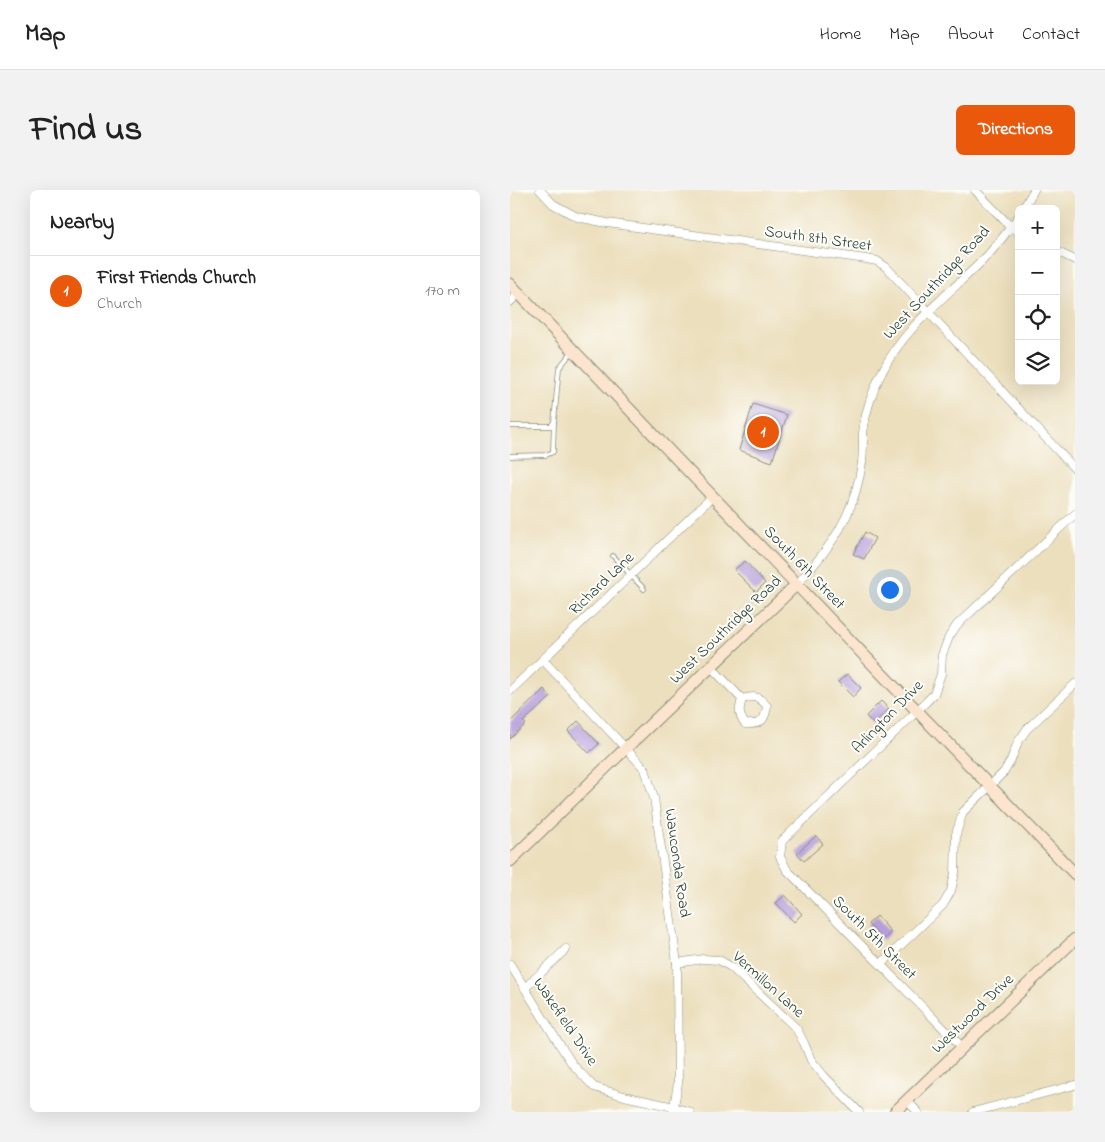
<!DOCTYPE html>
<html lang="en">
<head>
<meta charset="utf-8">
<style>
	:root { --surface:#fff; --page:#f2f2f2; --text:#222; --muted:#767676; --line:#e0e0e0; --accent:#ea580c }
	body { margin:0; font-family:"Indie Flower",sans-serif; background:var(--page); color:var(--text) }
	.controls { position:absolute; right:15px; top:15px; display:grid; overflow:hidden; border-radius:8px; box-shadow:0 5px 20px #0002 }
	.controls button { width:45px; height:45px; display:grid; place-items:center; padding:0; border:0; border-bottom:1px solid var(--line); background:var(--surface); color:var(--text); font:25px sans-serif }
	.you { position:absolute; left:379px; top:399px; width:18px; height:18px; margin:-12px; border:4px solid #fff; border-radius:50%; background:#1a73e8; box-shadow:0 0 0 8px #1a73e833 }
	.badge { display:grid; place-items:center; width:32px; height:32px; border-radius:50%; background:var(--accent); color:#fff; font-size:16px; font-weight:700 }
	.pin { position:absolute; translate:-50% -50%; border:2px solid #fff; box-shadow:0 1px 5px #0006 }
	.list { margin:0; padding:0; list-style:none }
	h2 { display:flex; justify-content:space-between; align-items:center; height:65px; margin:0; padding:0 20px; font-size:21px }
	h2 small { font-size:16px; font-weight:400; color:var(--muted) }
	.list li { display:grid; grid-template-columns:32px 1fr auto; gap:15px; align-items:center; box-sizing:border-box; height:70px; padding:0 20px; border-top:1px solid var(--line) }
	.list b { display:block; font-size:19px; white-space:nowrap }
	.list p { margin:0; font-size:16px; white-space:nowrap; color:var(--muted) }
	.list em { font-size:16px; font-style:normal; color:var(--muted) }
	.icon { flex:none; width:28px; height:28px; fill:none; stroke:currentColor; stroke-width:2; stroke-linecap:round; stroke-linejoin:round }
	.map { position:relative; flex:none; width:565px; height:922px; overflow:hidden; border-radius:8px }
	header { display:flex; align-items:center; gap:30px; box-sizing:border-box; height:70px; padding:0 25px; background:var(--surface); border-bottom:1px solid var(--line) }
	header strong { font-size:24px }
	nav { display:flex; gap:28px; margin-inline-start:auto; font-size:18px }
	.intro { display:flex; align-items:center; justify-content:space-between; box-sizing:border-box; height:120px; padding:0 30px }
	h1 { margin:0; font-size:35px }
	.button { padding:12px 22px; border-radius:8px; background:var(--accent); color:#fff; font-size:18px; font-weight:700 }
	main { display:flex; gap:30px; padding:0 30px }
	aside { flex:1; background:var(--surface); border-radius:8px; box-shadow:0 5px 20px #0002 }
	.map>svg:first-child { display:block }
</style>
</head>
<body>
<header>
<strong>Map</strong>
<nav><a>Home</a><a>Map</a><a>About</a><a>Contact</a></nav>
</header>
<div class="intro"><h1>Find us</h1><a class="button">Directions</a></div>
<main>
<aside>
<h2>Nearby<small></small></h2>
<ul class="list">
<li><span class="badge">1</span><div><b>First Friends Church</b><p>Church</p></div><em>170 m</em></li>
</ul>
</aside>
<div class="map">
<svg width="565" height="922" viewBox="0 0 565 922">
	<rect width="100%" height="100%" fill="#fdfcf7"/>
	<filter id="ink" filterUnits="userSpaceOnUse"><feTurbulence type="fractalNoise" baseFrequency=".02" numOctaves="2"/><feDisplacementMap in="SourceGraphic" scale="10" xChannelSelector="R" yChannelSelector="G"/><feConvolveMatrix kernelMatrix="1 2 1 2 8 2 1 2 1" color-interpolation-filters="sRGB"/></filter>
	<filter id="wash" filterUnits="userSpaceOnUse"><feTurbulence type="fractalNoise" baseFrequency=".0096" numOctaves="4" result="noise"/><feDisplacementMap in="SourceGraphic" scale="20" xChannelSelector="R" yChannelSelector="G"/><feGaussianBlur stdDeviation="1.12" result="paint"/><feColorMatrix in="noise" values="0 0 0 0 0 0 0 0 0 0 0 0 0 0 0 0 0 1.4 0 .05"/><feComposite in="paint" operator="in"/></filter>
	<g filter="url(#wash)">
		<rect width="100%" height="100%" fill="#ecdfbd"/>
		<g id="blocks">
			<!-- building -->
			<g fill="#b69edd">
				<polygon points="243,214 277,225 262,272 229,260"/>
				<polygon points="355,342 365,348 354,369 343,364"/>
				<polygon points="235,371 255,393 246,402 224,380"/>
				<polygon points="337,484 351,498 343,507 328,492"/>
				<polygon points="34,499 41,507 13,532 16,534 0,549 0,532"/>
				<polygon points="371,511 379,519 363,534 356,526"/>
				<polygon points="68,531 89,554 79,563 58,541"/>
				<polygon points="306,646 313,654 294,671 287,663"/>
				<polygon points="275,705 292,724 284,732 266,713"/>
				<polygon points="367,726 381,742 373,750 358,734"/>
			</g>
		</g>
	</g>
	<g filter="url(#ink)">
		<use href="#blocks" fill-opacity="0" stroke="#868e78" stroke-width="1"/>
		<g fill="none" stroke-linecap="round" stroke-linejoin="round">
			<!-- lane casing -->
			<g stroke="#868e78" stroke-width="5.5">
				<g id="lane">
					<polyline points="0,236 41,236 44,232 49,178 62,162"/>
					<polyline points="0,266 36,265 43,262 44,232"/>
					<polyline points="103,366 134,399"/>
				</g>
			</g>
			<!-- street casing -->
			<g stroke="#868e78" stroke-width="9">
				<g id="street">
					<polyline points="30,0 43,14 67,27 97,33 356,69 367,71 376,77 565,279"/>
					<polyline points="465,0 501,37 509,42"/>
					<polyline points="513,19 524,0"/>
					<polyline points="546,61 565,70"/>
					<polyline points="0,112 9,103"/>
					<path d="M287,394c35,-38 57,-68 65,-121 1,-10 1,-20 1,-30 2,-21 10,-43 19,-61 23,-46 66,-77 101,-112 13,-13 25,-29 36,-44"/>
					<polyline points="33,470 135,579 144,608 167,773 168,893 163,922"/>
					<path d="M201,477l31,32c-3,11 -4,15 3,25 16,1 20,-3 22,-18 -9,-11 -12,-10 -25,-7"/>
					<polyline points="0,501 203,306"/>
					<polyline points="167,773 193,769 209,770 221,777 286,838 294,853 301,870 314,886 349,922"/>
					<polyline points="0,774 46,849 63,875 84,897 114,906 164,917 180,922"/>
					<polyline points="371,774 433,715 441,701 445,683 446,644 453,622 494,582 501,570 508,552 517,539 565,494"/>
					<polyline points="15,798 56,759"/>
					<polyline points="452,857 277,680 270,667 272,651 407,521 424,504 431,484 432,465 439,447 447,435 565,324"/>
					<polyline points="397,911 408,922"/>
					<polyline points="463,922 565,895"/>
				</g>
			</g>
			<!-- secondary casing -->
			<g stroke="#868e78" stroke-width="13">
				<g id="secondary">
					<polyline points="0,94 412,526 565,684"/>
					<polyline points="0,671 116,558 287,394"/>
					<polyline points="385,922 565,749"/>
				</g>
			</g>
			<!-- lane -->
			<use href="#lane" stroke="#fff" stroke-width="4"/>
			<!-- street -->
			<use href="#street" stroke="#fff" stroke-width="8"/>
			<!-- secondary -->
			<use href="#secondary" stroke="#fbe5cf" stroke-width="11"/>
		</g>
	</g>
	<g text-anchor="middle" dominant-baseline="central" stroke-width="4" stroke-linejoin="round" paint-order="stroke">
		<!-- street labels -->
		<g font-size="16" fill="#1f3d34" stroke="#fdfcf7">
			<text transform="translate(308 49) rotate(8)">South 8th Street</text>
			<text transform="translate(427 93) rotate(-47)">West Southridge Road</text>
			<text transform="translate(294 378) rotate(46)">South 6th Street</text>
			<text transform="translate(92 394) rotate(-44)">Richard Lane</text>
			<text transform="translate(216 440) rotate(-44)">West Southridge Road</text>
			<text transform="translate(378 527) rotate(-46)">Arlington Drive</text>
			<text transform="translate(167 673) rotate(82)">Wauconda Road</text>
			<text transform="translate(364 748) rotate(45)">South 5th Street</text>
			<text transform="translate(258 795) rotate(42)">Vermillon Lane</text>
			<text transform="translate(463 824) rotate(-44)">Westwood Drive</text>
			<text transform="translate(55 832) rotate(56)">Wakefield Drive</text>
		</g>
	</g>
</svg>
<div class="controls">
<button>+</button>
<button>−</button>
<button><svg class="icon" aria-label="locate" viewBox="0 0 24 24"><circle cx="12" cy="12" r="6"/><path d="M12 2v4M12 18v4M2 12h4M18 12h4"/></svg></button>
<button><svg class="icon" aria-label="layers" viewBox="0 0 24 24"><path d="M12 4l9 5-9 5-9-5zM3 14l9 5 9-5"/></svg></button>
</div>
<div class="you"></div>
<div class="pin badge" style="left:253px;top:242px">1</div>
</div>
</main>
</body>
</html>
